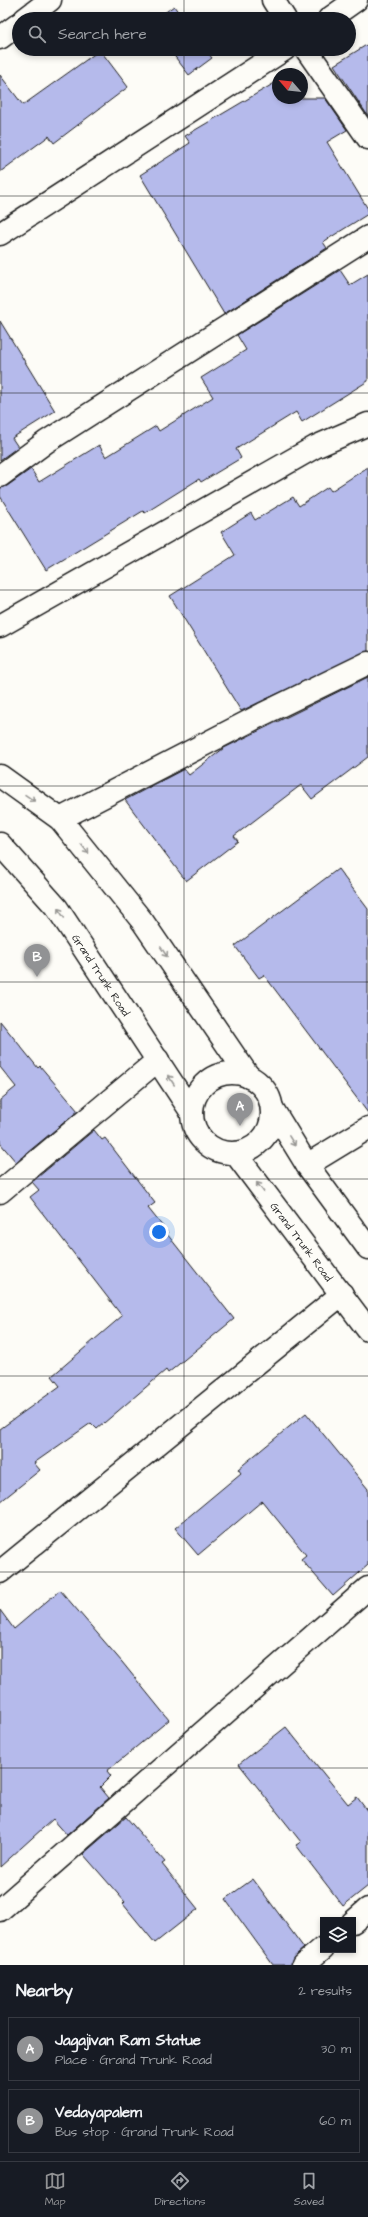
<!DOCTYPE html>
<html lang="en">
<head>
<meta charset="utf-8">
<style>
	:root { --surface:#171b24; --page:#242831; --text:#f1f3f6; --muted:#9ea1a6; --line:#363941; --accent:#919294 }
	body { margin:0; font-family:"Architects Daughter",sans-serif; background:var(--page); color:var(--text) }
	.controls { position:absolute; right:12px; bottom:12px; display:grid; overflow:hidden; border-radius:0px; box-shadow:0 2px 6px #0003 }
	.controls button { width:36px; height:36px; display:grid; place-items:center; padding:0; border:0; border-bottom:1px solid var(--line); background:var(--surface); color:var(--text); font:20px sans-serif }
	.compass { position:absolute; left:272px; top:68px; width:36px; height:36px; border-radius:50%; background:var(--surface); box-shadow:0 2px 6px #0003; rotate:298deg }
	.you { position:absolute; left:159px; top:1232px; width:14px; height:14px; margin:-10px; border:3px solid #fff; border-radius:50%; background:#1a73e8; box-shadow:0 0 0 6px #1a73e833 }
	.badge { display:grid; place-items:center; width:26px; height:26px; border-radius:50%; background:var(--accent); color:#fff; font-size:13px; font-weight:700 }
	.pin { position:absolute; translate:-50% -33px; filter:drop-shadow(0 1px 2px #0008) }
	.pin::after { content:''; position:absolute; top:21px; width:14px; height:12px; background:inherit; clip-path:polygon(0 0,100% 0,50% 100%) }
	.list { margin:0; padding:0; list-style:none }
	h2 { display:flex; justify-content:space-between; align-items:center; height:52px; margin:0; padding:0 16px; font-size:17px }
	h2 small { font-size:13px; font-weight:400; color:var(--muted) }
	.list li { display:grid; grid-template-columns:26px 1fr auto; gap:12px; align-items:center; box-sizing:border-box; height:64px; margin:0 8px 8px; padding:0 8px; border:1px solid var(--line); border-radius:0px }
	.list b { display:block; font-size:15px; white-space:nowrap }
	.list p { margin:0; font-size:13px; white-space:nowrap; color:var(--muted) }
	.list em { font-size:13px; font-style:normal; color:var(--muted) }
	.icon { flex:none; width:22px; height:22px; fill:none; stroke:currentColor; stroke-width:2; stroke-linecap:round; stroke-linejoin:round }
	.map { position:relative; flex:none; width:368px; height:1965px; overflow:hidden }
	.search { position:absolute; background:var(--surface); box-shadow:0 2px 6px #0003; left:12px; right:12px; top:12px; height:44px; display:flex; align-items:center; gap:10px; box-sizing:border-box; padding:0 14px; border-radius:22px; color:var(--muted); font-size:15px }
	.sheet { height:196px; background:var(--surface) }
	nav { display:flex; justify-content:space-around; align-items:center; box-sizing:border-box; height:56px; border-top:1px solid var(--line); background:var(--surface); font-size:11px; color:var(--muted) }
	nav a { display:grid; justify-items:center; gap:2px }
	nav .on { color:var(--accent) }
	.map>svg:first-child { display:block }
</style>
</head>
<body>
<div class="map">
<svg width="368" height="1965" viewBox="0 0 368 1965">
	<rect width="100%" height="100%" fill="#fdfcf7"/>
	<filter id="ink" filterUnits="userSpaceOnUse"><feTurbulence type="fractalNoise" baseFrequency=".025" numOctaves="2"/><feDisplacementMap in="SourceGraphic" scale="8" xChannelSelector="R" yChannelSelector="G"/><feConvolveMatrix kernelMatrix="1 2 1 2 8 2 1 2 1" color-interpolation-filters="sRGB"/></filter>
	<g filter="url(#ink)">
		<!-- building -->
		<g fill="#b5baeb" stroke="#1c1c1c">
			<polygon points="174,6 183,19 156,19"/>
			<polygon points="368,44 368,116 334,65"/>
			<polygon points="169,49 205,49 212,58 189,75"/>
			<polygon points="100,50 128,87 54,143 49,136 0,172 0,75 23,105"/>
			<polygon points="278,81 278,101 282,98 325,98 347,130 327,142 368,209 368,214 323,242 327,248 224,314 140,175 190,143 185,136"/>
			<polygon points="340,270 350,285 368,274 368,381 302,422 296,412 236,449 241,458 201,482 199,479 145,513 143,511 46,570 0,496 0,488 7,486 31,469 39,482 99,445 106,457 156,426 159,431 213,397 201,378 246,350 237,335"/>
			<polygon points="0,321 55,411 12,438 18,447 0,460"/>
			<polygon points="368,467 368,651 241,711 170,596 235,555 221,532 251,513 255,520 293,497 299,506 328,487 331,491"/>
			<polygon points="368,677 368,757 312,799 301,785 234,836 238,841 186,881 125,800 184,769 189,775 224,748"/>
			<polygon points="338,869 368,909 368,1113 264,975 259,978 235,946"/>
			<polygon points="0,1021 38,1068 40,1066 78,1111 16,1162 0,1143 0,1100 16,1087 0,1067"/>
			<polygon points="94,1130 102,1140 105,1138 155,1203 148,1208 168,1233 167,1234 234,1319 168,1373 166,1370 97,1429 91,1423 34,1463 40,1470 0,1502 0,1429 60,1386 52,1376 122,1316 30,1197 39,1190 32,1182"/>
			<polygon points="306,1413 368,1489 368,1565 333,1596 301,1559 306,1555 262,1501 198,1555 175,1528 241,1473 238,1469"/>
			<polygon points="60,1590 122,1662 169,1720 107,1771 111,1776 100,1787 109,1798 67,1835 53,1819 0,1867 0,1610 14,1629"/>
			<polygon points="286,1727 348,1804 357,1797 368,1812 368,1886 343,1906 296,1845 301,1842 239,1764"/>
			<polygon points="126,1817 165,1862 162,1864 198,1909 155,1943 123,1904 125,1902 83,1854"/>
			<polygon points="253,1879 304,1948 295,1956 291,1965 273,1965 225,1899"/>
		</g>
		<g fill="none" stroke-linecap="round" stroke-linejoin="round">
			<!-- street casing -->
			<g stroke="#1c1c1c" stroke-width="25">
				<g id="street">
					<polyline points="273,0 285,19"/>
					<polyline points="25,19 50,0"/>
					<polyline points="329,19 356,0"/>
					<polyline points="0,38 19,24"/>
					<polyline points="306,49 368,138"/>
					<polyline points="0,234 285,49"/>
					<polyline points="0,476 46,442 368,237"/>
					<polyline points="0,626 315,447 368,424"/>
					<polyline points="60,819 263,714 368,663"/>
					<polyline points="307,1165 368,1128"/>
					<polyline points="0,1192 158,1060"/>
					<polyline points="0,1572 342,1294"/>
					<polyline points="0,1910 368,1588"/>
					<polyline points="353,1922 368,1909"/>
					<polyline points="303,1965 323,1948"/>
				</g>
			</g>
			<!-- secondary casing -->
			<g stroke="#1c1c1c" stroke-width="25">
				<g id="secondary">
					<polyline points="0,776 60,819 143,922 249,1077"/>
					<path id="s1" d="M0,844l57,64 135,205"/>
					<circle cx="232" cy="1113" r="40"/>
					<polyline points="272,1108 307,1165 368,1248"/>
					<path id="s2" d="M235,1153l133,177"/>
				</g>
			</g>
			<!-- street -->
			<use href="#street" stroke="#fdfcf7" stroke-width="22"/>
			<!-- secondary -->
			<use href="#secondary" stroke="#fdfcf7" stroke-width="22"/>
		</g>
		<!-- one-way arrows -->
		<defs><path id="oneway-shaft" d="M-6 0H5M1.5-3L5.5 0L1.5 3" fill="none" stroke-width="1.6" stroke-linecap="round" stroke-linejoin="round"/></defs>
		<g stroke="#989794">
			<use href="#oneway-shaft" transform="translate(30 798) rotate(34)"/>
			<use href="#oneway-shaft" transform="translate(85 849) rotate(51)"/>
			<use href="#oneway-shaft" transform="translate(61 913) rotate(-124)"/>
			<use href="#oneway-shaft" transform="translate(164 952) rotate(56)"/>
			<use href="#oneway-shaft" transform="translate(171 1080) rotate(-123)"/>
			<use href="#oneway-shaft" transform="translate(292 1141) rotate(58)"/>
			<use href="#oneway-shaft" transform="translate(260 1187) rotate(-127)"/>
		</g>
	</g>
	<!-- grid -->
	<path fill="none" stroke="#1c1c1c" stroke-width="1" stroke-opacity="0.55" d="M184,0v19M184,49v1916M0,196h368M0,393h368M0,590h368M0,786h368M0,982h368M0,1179h368M0,1376h368M0,1572h368M0,1768h368"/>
	<g text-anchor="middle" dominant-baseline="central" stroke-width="4" stroke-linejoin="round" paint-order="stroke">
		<!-- street labels -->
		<g font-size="11" fill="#1c1c1c" stroke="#fdfcf7">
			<text stroke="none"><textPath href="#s1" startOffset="166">Grand Trunk Road</textPath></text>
			<text stroke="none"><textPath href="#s2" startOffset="111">Grand Trunk Road</textPath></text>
		</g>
	</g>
</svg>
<div class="controls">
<button><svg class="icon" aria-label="layers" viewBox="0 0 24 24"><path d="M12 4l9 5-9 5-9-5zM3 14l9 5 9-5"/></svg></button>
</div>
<svg class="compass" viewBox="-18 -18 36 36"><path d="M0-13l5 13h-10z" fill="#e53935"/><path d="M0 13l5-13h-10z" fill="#9ea1a6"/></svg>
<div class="you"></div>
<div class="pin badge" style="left:240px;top:1126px">A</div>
<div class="pin badge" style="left:37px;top:977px">B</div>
<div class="search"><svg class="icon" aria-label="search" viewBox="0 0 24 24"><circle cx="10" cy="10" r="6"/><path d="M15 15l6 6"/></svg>Search here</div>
</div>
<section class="sheet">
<h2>Nearby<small>2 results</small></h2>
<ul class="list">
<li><span class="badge">A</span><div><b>Jagajivan Ram Statue</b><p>Place · Grand Trunk Road</p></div><em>30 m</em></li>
<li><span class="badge">B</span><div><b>Vedayapalem</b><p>Bus stop · Grand Trunk Road</p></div><em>60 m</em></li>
</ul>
</section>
<nav>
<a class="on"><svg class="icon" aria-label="map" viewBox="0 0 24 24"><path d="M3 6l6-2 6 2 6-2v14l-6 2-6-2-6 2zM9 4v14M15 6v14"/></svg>Map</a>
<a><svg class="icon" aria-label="directions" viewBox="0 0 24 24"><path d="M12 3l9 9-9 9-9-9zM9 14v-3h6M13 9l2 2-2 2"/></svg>Directions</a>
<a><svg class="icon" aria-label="saved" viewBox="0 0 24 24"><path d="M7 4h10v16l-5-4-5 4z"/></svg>Saved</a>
</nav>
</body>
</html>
